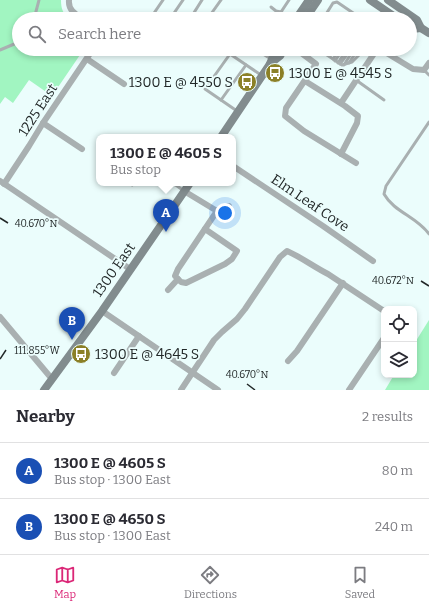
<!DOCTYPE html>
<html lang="en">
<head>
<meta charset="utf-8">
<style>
	:root { --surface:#fff; --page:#f2f2f3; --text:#2b2b33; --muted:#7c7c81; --line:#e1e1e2; --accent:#db2777 }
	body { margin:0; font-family:Bitter,serif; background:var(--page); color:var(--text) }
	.controls { position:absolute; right:12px; bottom:12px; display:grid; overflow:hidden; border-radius:8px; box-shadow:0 2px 6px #0003 }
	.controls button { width:36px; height:36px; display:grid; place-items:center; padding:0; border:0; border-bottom:1px solid var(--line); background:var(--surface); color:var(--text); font:20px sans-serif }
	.you { position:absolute; left:225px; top:213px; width:14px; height:14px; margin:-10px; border:3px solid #fff; border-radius:50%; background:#1a73e8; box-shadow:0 0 0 6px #1a73e833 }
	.badge { display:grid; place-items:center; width:26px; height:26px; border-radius:50%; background:var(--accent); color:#fff; font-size:13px; font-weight:700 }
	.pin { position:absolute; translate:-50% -33px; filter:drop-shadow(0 1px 2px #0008) }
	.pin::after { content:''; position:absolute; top:21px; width:14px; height:12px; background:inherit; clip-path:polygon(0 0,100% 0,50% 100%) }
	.popup { position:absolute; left:96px; top:134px; width:140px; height:52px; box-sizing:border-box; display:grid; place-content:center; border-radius:8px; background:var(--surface); filter:drop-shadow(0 1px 3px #0005); font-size:13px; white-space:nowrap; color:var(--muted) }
	.popup b { font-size:15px; color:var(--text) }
	.popup::after { content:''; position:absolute; left:50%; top:100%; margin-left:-8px; border:8px solid transparent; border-top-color:var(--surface) }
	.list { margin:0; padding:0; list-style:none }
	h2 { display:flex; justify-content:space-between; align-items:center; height:52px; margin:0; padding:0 16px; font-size:17px }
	h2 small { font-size:13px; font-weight:400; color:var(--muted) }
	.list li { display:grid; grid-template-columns:26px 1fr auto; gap:12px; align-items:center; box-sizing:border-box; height:56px; padding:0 16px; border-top:1px solid var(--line) }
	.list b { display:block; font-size:15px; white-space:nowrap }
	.list p { margin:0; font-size:13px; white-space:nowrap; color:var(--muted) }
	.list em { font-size:13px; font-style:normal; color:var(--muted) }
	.icon { flex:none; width:22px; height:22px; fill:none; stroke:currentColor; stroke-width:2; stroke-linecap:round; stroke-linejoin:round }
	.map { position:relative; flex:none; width:429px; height:390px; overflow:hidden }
	.search { position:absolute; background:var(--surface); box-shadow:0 2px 6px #0003; left:12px; right:12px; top:12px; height:44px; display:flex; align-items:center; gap:10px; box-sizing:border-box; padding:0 14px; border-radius:22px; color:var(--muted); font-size:15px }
	.sheet { height:164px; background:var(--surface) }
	nav { display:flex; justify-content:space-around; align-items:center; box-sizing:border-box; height:56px; border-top:1px solid var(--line); background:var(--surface); font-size:11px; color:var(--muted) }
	nav a { display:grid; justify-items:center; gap:2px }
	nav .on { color:var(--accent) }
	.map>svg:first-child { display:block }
</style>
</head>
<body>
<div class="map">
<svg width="429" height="390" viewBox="0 0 429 390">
	<rect width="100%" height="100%" fill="#ebfdfc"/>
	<!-- green -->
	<g fill="#a1f5c1">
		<path d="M0,0h61c0,9 2,14 9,19h-51v30h65l-32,47 -23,-16 -16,23 -8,-6 -5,7z"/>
		<polygon points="429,320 429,390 385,390 394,375 414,375 414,344"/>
	</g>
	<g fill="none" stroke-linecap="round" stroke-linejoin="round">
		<!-- lane -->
		<g stroke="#a9b0b1" stroke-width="3">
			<polyline points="289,0 281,12 290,19"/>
			<polyline points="271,7 276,11 281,12"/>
			<polyline points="34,19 39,0"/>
			<polyline points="150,19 163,0"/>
			<polyline points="170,19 183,0"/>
			<polyline points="190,19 202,0"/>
			<polyline points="211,19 211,14 221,0"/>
			<polyline points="323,19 333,3 337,2 362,19"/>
			<polyline points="383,19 388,13"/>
			<polyline points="158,49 165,53 170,49"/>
			<polyline points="255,49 271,59"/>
			<polyline points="318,49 342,65 352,62 365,49"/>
			<polyline points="0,50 19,42"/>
			<polyline points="333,59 340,49"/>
			<polyline points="335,61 343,49"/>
			<polyline points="338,63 347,49"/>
			<polyline points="349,63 358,49"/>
			<polyline points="340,64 351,49"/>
			<polyline points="344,65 354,49"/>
			<polyline points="424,70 429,75"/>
			<polyline points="356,80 384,100"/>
			<polyline points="221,100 246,65"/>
			<polyline points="237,111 205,89 230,54 261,75"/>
			<path d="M429,122l-43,64 -2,8c10,18 33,23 45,40"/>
			<polyline points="173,183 184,191"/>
			<polyline points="132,185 133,183"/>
		</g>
		<!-- street -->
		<g stroke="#a9b0b1" stroke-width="6">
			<path d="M69,0c-1,10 6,14 14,19"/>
			<polyline points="296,49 316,64 286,108 285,116 304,131 356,163"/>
			<polyline points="87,59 124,84"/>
			<polyline points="305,81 345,106 358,116 357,123 341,154"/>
			<polyline points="341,103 375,52 382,51 385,52 413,69 424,70 429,63"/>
			<polyline points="43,123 82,149"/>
			<polyline points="233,166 323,226 373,261"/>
			<polyline points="0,181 130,269"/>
			<polyline points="4,184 29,146 43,123 93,49"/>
			<polyline points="184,191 217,211"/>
			<polyline points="178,279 181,282 186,283 225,264 232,259 237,251 205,229"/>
			<polyline points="168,290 178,279 175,276 178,269 217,211 229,206"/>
			<polyline points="102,311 218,390"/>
			<polyline points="0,317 52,379"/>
			<polyline points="288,361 297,351 343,283"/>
			<polyline points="114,373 139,336"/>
			<path d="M181,390l33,-50 8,-8 15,-13 8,-10 35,-52 7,-6c14,6 27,16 41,23l56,37"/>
			<polyline points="349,390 384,338"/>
		</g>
		<!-- secondary -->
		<g stroke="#828c8e" stroke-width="8">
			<polyline points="370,0 398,19"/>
			<polyline points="388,0 417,20 421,28 429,33"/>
			<polyline points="296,19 309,0"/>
			<polyline points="305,19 318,0"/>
			<polyline points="410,27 412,29 421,28"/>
			<polyline points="270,64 276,49"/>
			<polyline points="221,137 270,64 280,56 284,49"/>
			<polyline points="44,390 102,311 190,183"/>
		</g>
	</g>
	<!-- ticks -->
	<path fill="none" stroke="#222828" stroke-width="1.5" d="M0,218l8,5M421,281l8,5M0,359l6,-9M247,384l8,6"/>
	<!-- icons -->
	<defs>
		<g id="bus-disc" transform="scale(1)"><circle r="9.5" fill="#8b8027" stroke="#ebfdfc"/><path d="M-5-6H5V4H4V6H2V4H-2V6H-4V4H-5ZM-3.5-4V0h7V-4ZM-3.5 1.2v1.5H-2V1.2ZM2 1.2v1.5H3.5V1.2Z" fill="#fff"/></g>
	</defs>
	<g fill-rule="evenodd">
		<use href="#bus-disc" x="275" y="73"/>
		<use href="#bus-disc" x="247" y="82"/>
		<use href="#bus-disc" x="81" y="354"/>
	</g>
	<g text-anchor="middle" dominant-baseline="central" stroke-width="3.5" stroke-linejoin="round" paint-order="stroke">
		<!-- poi labels -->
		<g font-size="14" fill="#222828" stroke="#ebfdfc" text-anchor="start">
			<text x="289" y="73">1300 E @ 4545 S</text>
			<text x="233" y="82" text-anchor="end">1300 E @ 4550 S</text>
			<text x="95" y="354">1300 E @ 4645 S</text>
		</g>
		<!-- street labels -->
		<g font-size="14" fill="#222828" stroke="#ebfdfc">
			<text transform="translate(38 110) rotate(-57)">1225 East</text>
			<text transform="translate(310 203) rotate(34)">Elm Leaf Cove</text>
			<text transform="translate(114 270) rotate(-55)">1300 East</text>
		</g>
	</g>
	<g font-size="10" text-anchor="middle" fill="#222828" stroke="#ebfdfc" stroke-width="3.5" stroke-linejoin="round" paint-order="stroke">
		<text x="36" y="227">40.670°N</text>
		<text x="393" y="284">40.672°N</text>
		<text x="37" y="354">111.855°W</text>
		<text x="247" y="378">40.670°N</text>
	</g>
</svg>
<div class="controls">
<button><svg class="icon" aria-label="locate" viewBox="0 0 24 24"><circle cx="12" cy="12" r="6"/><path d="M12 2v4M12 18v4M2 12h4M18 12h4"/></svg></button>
<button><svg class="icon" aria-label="layers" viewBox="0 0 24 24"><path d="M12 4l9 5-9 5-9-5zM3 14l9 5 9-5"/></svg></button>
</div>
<div class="you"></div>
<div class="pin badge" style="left:166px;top:232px;background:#1a4fb4">A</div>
<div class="popup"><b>1300 E @ 4605 S</b>Bus stop</div>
<div class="pin badge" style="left:72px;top:340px;background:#1a4fb4">B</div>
<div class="search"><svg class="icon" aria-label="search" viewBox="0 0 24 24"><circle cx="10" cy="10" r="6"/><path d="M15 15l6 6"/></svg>Search here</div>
</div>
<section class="sheet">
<h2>Nearby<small>2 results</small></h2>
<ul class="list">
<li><span class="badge" style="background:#1a4fb4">A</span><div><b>1300 E @ 4605 S</b><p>Bus stop · 1300 East</p></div><em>80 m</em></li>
<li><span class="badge" style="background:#1a4fb4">B</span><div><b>1300 E @ 4650 S</b><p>Bus stop · 1300 East</p></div><em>240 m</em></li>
</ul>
</section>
<nav>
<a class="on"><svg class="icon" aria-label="map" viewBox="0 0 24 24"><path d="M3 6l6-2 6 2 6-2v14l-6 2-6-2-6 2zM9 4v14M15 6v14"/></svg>Map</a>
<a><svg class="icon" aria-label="directions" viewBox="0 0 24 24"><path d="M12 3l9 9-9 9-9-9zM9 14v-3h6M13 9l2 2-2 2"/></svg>Directions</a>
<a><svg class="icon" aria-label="saved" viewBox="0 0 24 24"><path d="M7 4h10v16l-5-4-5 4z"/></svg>Saved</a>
</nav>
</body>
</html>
